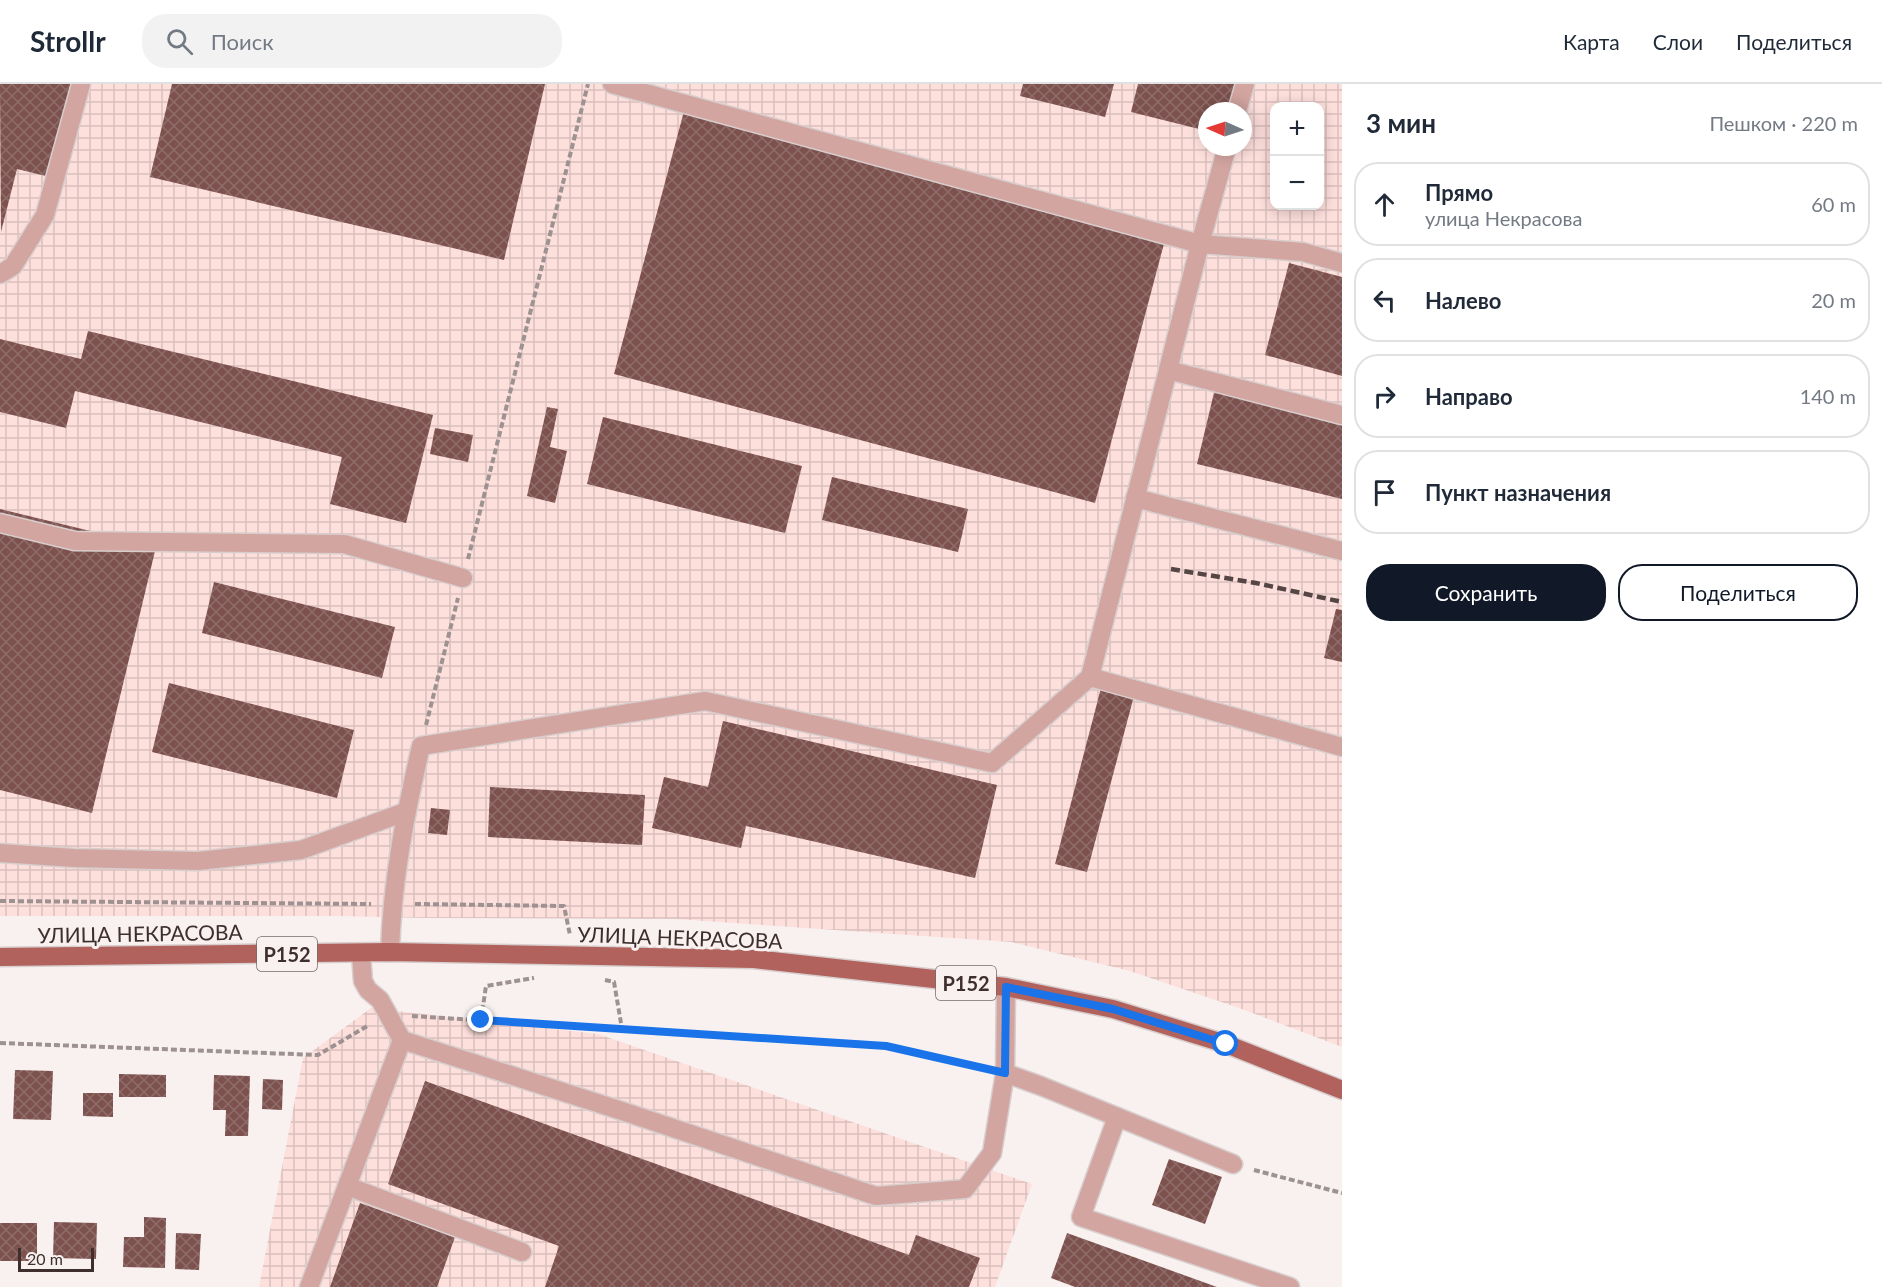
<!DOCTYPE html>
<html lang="ru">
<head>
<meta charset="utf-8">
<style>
	:root { --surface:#fff; --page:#f2f2f3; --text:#1f2937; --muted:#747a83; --line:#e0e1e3; --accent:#111827 }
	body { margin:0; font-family:Lato,sans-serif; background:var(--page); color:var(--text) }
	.controls { position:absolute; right:18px; top:18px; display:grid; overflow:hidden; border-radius:12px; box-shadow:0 3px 15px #0003 }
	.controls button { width:54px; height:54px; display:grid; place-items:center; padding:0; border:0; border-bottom:2px solid var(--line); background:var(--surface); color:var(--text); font:30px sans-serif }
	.compass { position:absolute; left:1198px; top:18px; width:54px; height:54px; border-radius:50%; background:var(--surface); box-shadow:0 3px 15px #0003; rotate:273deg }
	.scale { position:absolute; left:18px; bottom:15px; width:76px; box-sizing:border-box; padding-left:6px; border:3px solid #3e2f2e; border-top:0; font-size:16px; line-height:21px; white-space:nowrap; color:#3e2f2e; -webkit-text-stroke:4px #f9f1f0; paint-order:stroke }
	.stop { position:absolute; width:18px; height:18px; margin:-14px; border:4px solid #1a73e8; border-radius:50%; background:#fff }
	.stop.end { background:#1a73e8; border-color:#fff; box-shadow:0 2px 6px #0008 }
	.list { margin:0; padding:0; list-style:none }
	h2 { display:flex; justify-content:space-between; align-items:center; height:78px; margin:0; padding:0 24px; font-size:26px }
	h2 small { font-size:20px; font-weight:400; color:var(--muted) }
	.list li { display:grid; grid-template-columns:39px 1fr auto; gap:18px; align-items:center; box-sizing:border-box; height:84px; margin:0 12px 12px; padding:0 12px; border:2px solid var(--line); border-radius:24px }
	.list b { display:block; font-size:22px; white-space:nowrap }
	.list p { margin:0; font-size:20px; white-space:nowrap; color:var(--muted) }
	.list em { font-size:20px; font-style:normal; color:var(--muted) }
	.actions { display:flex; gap:12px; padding:18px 24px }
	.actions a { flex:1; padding:14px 0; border:2px solid var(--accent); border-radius:24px; text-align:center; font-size:21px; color:var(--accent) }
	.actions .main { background:var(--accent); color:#fff }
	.icon { flex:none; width:33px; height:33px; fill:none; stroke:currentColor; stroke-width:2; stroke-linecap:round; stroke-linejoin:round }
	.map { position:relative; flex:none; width:1342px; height:1203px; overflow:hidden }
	header { display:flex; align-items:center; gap:36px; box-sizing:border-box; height:84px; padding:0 30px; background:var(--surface); border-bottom:2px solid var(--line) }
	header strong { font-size:28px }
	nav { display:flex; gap:33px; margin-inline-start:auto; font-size:21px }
	.search { width:420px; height:54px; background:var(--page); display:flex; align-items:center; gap:15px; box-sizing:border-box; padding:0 21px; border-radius:24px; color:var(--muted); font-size:22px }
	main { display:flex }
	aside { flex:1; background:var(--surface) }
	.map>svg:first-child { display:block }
</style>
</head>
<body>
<header>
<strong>Strollr</strong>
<div class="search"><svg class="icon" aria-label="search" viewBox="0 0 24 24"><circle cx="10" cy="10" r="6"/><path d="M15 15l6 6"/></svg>Поиск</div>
<nav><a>Карта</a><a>Слои</a><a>Поделиться</a></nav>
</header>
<main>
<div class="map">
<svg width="1342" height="1203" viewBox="0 0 1342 1203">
	<defs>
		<pattern id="industrial-grid" width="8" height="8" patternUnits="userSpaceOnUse" patternTransform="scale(1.5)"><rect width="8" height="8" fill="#fddfdc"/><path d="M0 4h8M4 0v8" fill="none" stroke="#dac0bd"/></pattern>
		<pattern id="building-cross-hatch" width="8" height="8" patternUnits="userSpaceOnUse" patternTransform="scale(1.5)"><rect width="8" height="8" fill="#7d514d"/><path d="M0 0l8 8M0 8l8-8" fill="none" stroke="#8f6d6a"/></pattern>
	</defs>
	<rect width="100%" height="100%" fill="#f9f1f0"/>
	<!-- industrial -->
	<g fill="url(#industrial-grid)" fill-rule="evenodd">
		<path d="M0,0h1342v963l-100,-38 -112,-38 -119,-29 -336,-23 -251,-1 -88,-2h-336zM1274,22h46v100h-46zM1207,27h36v36h-36z"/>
		<polygon points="371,924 598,950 1032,1100 995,1203 259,1203 303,974"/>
	</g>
	<!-- building -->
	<g fill="url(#building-cross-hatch)">
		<polygon points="0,0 78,0 54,94 17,85 1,148"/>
		<polygon points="172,0 545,0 504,176 150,93"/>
		<polygon points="1023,0 1114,0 1105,33 1020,12"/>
		<polygon points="1138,0 1236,0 1229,27 1207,27 1207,47 1131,28"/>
		<polygon points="684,27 1165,156 1095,419 614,290"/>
		<polygon points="1289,179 1342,193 1342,292 1265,271"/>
		<polygon points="88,247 433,331 406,439 330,420 342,373 75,307 66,344 0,328 0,255 81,275"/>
		<polygon points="1217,296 1342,326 1342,415 1197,380"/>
		<polygon points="547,323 558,325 550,363 567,367 555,419 527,412"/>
		<polygon points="603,333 802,382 785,449 587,400"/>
		<polygon points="435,344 473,351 468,378 430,370"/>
		<polygon points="832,393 968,425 958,468 822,436"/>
		<polygon points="0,425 156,463 92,729 0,706"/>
		<polygon points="214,498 395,543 382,594 202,549"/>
		<polygon points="1336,525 1342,526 1342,578 1324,574"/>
		<polygon points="169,599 354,646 337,714 152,668"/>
		<polygon points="1101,604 1134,612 1087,788 1055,780"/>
		<polygon points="723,637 997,701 975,794 746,742 741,764 652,744 664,693 708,703"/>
		<polygon points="490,703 645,711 642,761 488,753"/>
		<polygon points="431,724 450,726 447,751 428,749"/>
		<polygon points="15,986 53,987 51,1036 13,1035"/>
		<polygon points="119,990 166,991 166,1013 119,1013"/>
		<polygon points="214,991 250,992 248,1052 225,1052 226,1026 213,1026"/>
		<polygon points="263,995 283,996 282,1026 262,1025"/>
		<polygon points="425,997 909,1171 916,1151 980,1174 969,1203 545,1203 559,1162 388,1100"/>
		<polygon points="83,1009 113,1009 113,1033 83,1032"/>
		<polygon points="1169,1075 1222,1093 1205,1140 1152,1121"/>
		<polygon points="360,1119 455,1153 437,1203 330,1203"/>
		<polygon points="144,1133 166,1134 165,1184 123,1183 124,1153 144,1153"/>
		<polygon points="54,1138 97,1139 96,1175 53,1174"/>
		<rect x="0" y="1139" width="37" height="38"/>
		<polygon points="176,1149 201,1150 199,1186 175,1185"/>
		<polygon points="1067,1149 1217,1203 1075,1203 1051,1194"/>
	</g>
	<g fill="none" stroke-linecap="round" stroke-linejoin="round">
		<!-- minor casing -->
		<g stroke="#d7cecd" stroke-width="21">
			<g id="minor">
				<polyline points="612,0 1200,160 1303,168 1342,179"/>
				<polyline points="1237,27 1245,0"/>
				<polyline points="1227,63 1200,160 1090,593 1342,663"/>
				<polyline points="0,190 13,182 45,131 81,0"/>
				<polyline points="1168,286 1342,331"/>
				<polyline points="1135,414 1342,467"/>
				<polyline points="0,439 75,457 344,460 463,494"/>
				<polyline points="0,769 74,774 198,777 301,766 405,728"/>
				<path d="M390,868c2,-72 15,-136 31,-206l284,-45 287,62 98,-86"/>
				<polyline points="361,870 363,897 368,906 380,916 402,956 622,1027 876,1112 965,1105 992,1069 1005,989 1006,903"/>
				<polyline points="1005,989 1041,1002 1233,1080"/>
				<polyline points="1117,1033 1081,1133 1290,1203"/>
				<polyline points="347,1102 522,1168"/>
				<polyline points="309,1203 402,956"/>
			</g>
		</g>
		<!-- major casing -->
		<g stroke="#d7cecd" stroke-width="21">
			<polyline id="major" points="0,873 390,868 754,875 1006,903 1113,925 1226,960 1342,1006"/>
		</g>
		<!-- path -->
		<g stroke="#9d9291" stroke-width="4" stroke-dasharray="6 3" stroke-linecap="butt">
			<polyline points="468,475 588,0"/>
			<polyline points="426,641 458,514"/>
			<polyline points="0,817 371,820"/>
			<polyline points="415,820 564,822 570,851"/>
			<polyline points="605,896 614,898 622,945"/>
			<polyline points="412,932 886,962 983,984"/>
			<polyline points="481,936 486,902 534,894"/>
			<polyline points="0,959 318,971 369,941"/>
			<polyline points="1254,1086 1342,1109"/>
		</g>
		<!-- minor -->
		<use href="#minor" stroke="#d3a5a1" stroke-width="18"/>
		<!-- major -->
		<use href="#major" stroke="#b1625c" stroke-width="18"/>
		<!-- rail -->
		<polyline stroke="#544645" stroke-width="4.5" stroke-dasharray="9 4.5" stroke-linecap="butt" points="1171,485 1256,499 1342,518"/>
	</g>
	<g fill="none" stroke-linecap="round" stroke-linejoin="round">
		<!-- route -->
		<polyline stroke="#1a73e8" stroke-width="8" points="481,936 886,962 1005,989 1006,903 1113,925 1226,960"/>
	</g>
	<g text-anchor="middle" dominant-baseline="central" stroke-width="6" stroke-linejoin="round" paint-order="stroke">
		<!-- shield labels -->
		<g fill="#f9f1f0" stroke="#766968" stroke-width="1.5">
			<rect x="257" y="853" width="60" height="34" rx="4.5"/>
			<rect x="936" y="882" width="60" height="34" rx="4.5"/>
		</g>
		<g font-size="20" font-weight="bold" fill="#3e2f2e">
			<text x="287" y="870">Р152</text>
			<text x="966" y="899">Р152</text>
		</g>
		<!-- street labels -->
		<g font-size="21" fill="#3e2f2e" stroke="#f9f1f0">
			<text transform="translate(140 849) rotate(-1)">УЛИЦА НЕКРАСОВА</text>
			<text transform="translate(680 853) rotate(2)">УЛИЦА НЕКРАСОВА</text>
		</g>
	</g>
</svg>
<div class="controls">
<button>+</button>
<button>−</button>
</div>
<svg class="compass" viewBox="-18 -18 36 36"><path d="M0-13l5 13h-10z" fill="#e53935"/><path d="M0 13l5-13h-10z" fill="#747a83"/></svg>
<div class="scale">20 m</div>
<div class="stop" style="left:1226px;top:960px"></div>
<div class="stop end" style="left:481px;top:936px"></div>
</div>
<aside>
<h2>3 мин<small>Пешком · 220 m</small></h2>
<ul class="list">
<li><svg class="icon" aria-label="ahead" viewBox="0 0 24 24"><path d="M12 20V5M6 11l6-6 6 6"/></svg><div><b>Прямо</b><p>улица Некрасова</p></div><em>60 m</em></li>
<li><svg class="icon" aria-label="left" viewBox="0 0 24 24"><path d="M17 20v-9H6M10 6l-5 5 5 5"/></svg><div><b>Налево</b></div><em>20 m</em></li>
<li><svg class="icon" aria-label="right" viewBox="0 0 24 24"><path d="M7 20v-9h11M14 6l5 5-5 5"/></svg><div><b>Направо</b></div><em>140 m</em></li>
<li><svg class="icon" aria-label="arrive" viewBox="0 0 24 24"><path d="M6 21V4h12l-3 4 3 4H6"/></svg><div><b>Пункт назначения</b></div></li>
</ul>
<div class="actions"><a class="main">Сохранить</a><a>Поделиться</a></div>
</aside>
</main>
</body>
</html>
